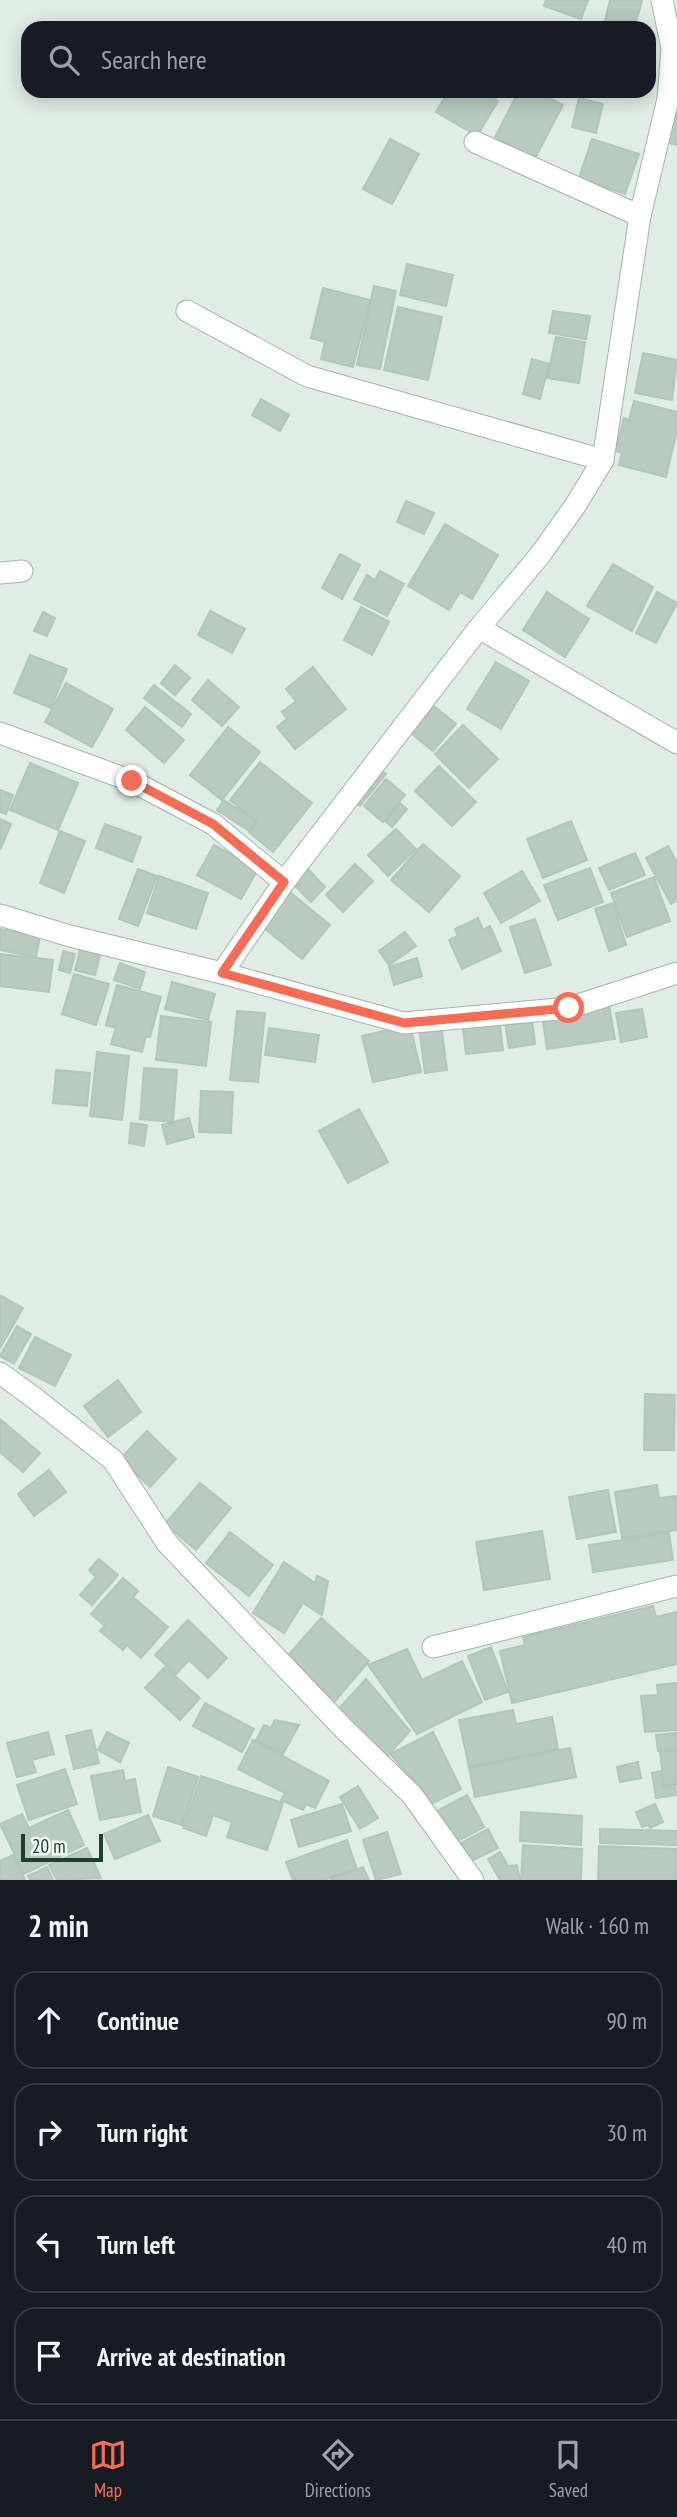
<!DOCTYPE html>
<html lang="en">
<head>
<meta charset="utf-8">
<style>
	:root { --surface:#171b24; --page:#242831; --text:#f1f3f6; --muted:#9ea1a6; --line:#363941; --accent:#f76d54 }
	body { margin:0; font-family:"PT Sans Narrow",sans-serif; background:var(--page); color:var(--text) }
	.scale { position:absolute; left:21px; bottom:18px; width:82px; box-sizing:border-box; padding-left:7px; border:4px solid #203d33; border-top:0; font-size:19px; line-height:24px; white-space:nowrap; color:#203d33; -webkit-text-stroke:5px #f1f8f4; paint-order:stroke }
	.stop { position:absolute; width:21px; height:21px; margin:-16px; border:5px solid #f76d54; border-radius:50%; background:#fff }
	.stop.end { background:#f76d54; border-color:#fff; box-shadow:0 2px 7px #0008 }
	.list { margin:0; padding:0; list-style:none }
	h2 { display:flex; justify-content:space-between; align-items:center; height:91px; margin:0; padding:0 28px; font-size:30px }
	h2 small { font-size:23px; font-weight:400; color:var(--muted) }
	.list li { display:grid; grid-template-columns:46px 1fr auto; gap:21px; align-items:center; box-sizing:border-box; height:98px; margin:0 14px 14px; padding:0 14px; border:2px solid var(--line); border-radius:21px }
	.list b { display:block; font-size:26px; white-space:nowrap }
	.list em { font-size:23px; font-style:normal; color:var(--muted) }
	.icon { flex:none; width:38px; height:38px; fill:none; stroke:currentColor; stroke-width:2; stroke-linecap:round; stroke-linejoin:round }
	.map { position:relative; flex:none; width:677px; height:1880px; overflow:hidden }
	.search { position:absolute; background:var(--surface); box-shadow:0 4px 18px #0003; left:21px; right:21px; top:21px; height:77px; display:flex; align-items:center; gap:18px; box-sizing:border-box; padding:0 24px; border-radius:21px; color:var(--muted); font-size:26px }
	.sheet { height:539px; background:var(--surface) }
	nav { display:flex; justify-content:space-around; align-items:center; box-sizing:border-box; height:98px; border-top:2px solid var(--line); background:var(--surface); font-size:19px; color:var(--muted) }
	nav a { display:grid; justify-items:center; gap:4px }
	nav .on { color:var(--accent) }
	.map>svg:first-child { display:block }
</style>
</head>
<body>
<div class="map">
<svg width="677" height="1880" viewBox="0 0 677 1880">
	<rect width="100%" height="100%" fill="#e0ece6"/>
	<!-- building -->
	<g fill="#b9cac1" stroke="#b3c6bc" stroke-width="2">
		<polygon points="546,0 588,0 581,19 544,6"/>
		<polygon points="610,0 642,0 635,27 605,20"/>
		<polygon points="449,91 482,91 498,101 477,136 436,112"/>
		<polygon points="519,91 536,91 563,105 535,158 495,137"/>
		<polygon points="579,98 603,104 596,133 572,127"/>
		<polygon points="674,109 677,110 677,145 668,143"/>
		<polygon points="390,139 419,154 392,204 363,189"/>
		<polygon points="592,139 639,154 625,194 579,178"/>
		<polygon points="407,264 453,275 446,306 400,295"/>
		<polygon points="374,286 396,291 380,369 357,365"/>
		<polygon points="323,288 370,300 353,367 321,359 325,342 311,338"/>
		<polygon points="398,307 442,317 428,380 384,370"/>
		<polygon points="553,311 590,316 586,339 549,333"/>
		<polygon points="556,337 585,342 579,383 547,378"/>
		<polygon points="643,353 677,360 672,400 635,393"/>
		<polygon points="532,359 549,364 540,399 523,394"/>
		<polygon points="261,399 289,415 280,431 252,415"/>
		<polygon points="634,401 677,412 677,430 666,477 619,465 622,453 615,451 624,418 629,420"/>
		<polygon points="406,501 434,513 424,534 397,522"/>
		<polygon points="445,524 498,555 472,599 460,592 449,610 408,586"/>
		<polygon points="340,554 360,565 342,599 322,588"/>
		<polygon points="613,564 653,587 632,631 587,606"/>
		<polygon points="380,571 404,584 387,616 354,599 367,575 375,580"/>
		<polygon points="547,592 589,619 565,657 523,630"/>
		<polygon points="657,592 677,603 656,643 636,633"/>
		<polygon points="361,607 389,622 372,655 344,640"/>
		<polygon points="210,611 245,629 232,653 198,635"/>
		<polygon points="43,612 55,618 47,636 34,631"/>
		<polygon points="30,655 67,669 51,708 14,693"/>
		<polygon points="496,662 529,681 501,729 467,709"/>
		<polygon points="175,665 190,678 175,695 161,683"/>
		<polygon points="313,667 346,709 295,749 277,727 287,719 282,712 296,701 286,689"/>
		<polygon points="208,680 239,707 222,726 192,700"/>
		<polygon points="66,683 113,709 92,747 45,722"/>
		<polygon points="154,685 191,714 182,727 144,698"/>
		<polygon points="434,706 456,724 433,751 411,733"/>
		<polygon points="145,707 184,740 164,763 126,730"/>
		<polygon points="463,725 498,759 469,788 435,754"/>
		<polygon points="228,727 260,752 222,800 190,775"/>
		<polygon points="260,762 312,803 273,852 249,832 257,822 230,800"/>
		<polygon points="30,763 78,783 58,830 10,810"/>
		<polygon points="376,766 386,774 360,806 350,797"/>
		<polygon points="439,766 476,802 452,826 415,791"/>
		<polygon points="386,779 405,795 383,822 364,806"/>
		<polygon points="0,790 13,795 6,814 0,812"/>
		<polygon points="224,800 256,821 249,831 217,810"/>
		<polygon points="400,803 407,809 392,827 385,821"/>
		<polygon points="0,819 11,824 0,850"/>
		<polygon points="571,821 587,860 543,878 527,839"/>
		<polygon points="105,824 141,837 132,862 96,848"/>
		<polygon points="396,829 416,849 388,876 368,855"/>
		<polygon points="60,831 85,841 64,893 40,883"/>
		<polygon points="423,844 460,876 429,912 391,880"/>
		<polygon points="214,845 258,869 241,899 197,875"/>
		<polygon points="668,846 677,863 677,900 671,904 646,858"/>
		<polygon points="635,853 645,875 609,890 599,868"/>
		<polygon points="355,864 373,881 343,912 326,895"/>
		<polygon points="306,867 325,887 311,902 291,882"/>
		<polygon points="590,868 603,902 558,920 544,885"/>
		<polygon points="138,869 157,876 138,926 119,919"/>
		<polygon points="522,871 540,901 501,923 484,893"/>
		<polygon points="159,876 208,893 196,929 147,913"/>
		<polygon points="654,877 670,921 627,937 611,893"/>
		<polygon points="286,889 330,925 302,959 258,923"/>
		<polygon points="613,903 626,945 609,951 595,909"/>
		<polygon points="478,918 483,930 490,926 501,951 462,969 449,940 458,936 455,929"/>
		<polygon points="535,919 551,965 525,973 510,927"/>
		<polygon points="0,929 40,936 36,957 0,950"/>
		<polygon points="405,932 416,946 389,965 379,951"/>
		<polygon points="80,950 100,956 95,975 75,970"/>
		<polygon points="63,951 75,954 70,973 59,970"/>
		<polygon points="0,954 53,960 49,992 0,986"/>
		<polygon points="417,958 422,976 394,985 389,967"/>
		<polygon points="120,963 145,972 140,989 114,980"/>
		<polygon points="74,974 109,984 96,1025 62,1014"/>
		<polygon points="172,982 215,994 208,1020 165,1009"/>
		<polygon points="117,985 161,997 150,1037 146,1036 142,1052 111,1044 116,1028 106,1025"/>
		<polygon points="609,1005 615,1039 547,1049 542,1015"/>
		<polygon points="642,1009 647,1037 621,1042 616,1013"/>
		<polygon points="237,1011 265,1013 258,1082 230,1080"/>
		<polygon points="531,1013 535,1044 509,1048 504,1017"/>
		<polygon points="161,1016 211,1022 206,1066 156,1060"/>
		<polygon points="499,1017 503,1050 466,1054 462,1021"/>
		<polygon points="441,1024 447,1070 425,1073 419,1027"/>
		<polygon points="410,1025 421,1072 373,1082 362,1036"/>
		<polygon points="269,1028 319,1035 315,1062 265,1055"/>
		<polygon points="97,1052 129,1056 122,1120 90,1116"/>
		<polygon points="144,1068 177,1070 173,1122 140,1119"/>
		<polygon points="56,1070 90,1073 87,1106 53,1103"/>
		<polygon points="201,1091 233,1092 231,1133 199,1132"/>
		<polygon points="359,1109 388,1162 348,1183 319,1131"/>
		<polygon points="189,1118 194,1137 167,1144 162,1125"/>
		<polygon points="131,1123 147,1125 144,1146 129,1143"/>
		<polygon points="0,1295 23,1308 0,1348"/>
		<polygon points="17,1326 31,1334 14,1364 0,1356"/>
		<polygon points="35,1337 71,1355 55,1386 19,1368"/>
		<polygon points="118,1380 141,1412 108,1437 84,1406"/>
		<polygon points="645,1394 675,1395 674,1450 644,1450"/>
		<polygon points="0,1419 40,1453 23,1472 0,1452"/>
		<polygon points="147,1431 176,1459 150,1487 120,1459"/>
		<polygon points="49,1470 66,1492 34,1516 18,1494"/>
		<polygon points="200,1483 231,1508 196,1550 165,1524"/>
		<polygon points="657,1485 659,1498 677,1496 677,1530 622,1538 615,1492"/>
		<polygon points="608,1490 616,1532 577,1539 569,1497"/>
		<polygon points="542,1531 550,1579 484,1590 476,1542"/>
		<polygon points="230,1532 273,1565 249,1596 206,1563"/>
		<polygon points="669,1533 673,1560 593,1572 589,1545"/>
		<polygon points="99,1559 118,1575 92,1605 80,1595 96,1577 89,1570"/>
		<polygon points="284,1562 315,1583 317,1576 328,1581 322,1615 303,1603 284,1633 253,1613"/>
		<polygon points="123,1578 138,1591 133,1597 168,1627 141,1658 127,1645 123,1650 100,1631 105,1626 91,1614"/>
		<polygon points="653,1606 656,1617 677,1612 677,1664 512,1703 500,1651 525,1645 523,1637"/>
		<polygon points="321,1618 369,1661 335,1701 286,1658"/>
		<polygon points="188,1620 227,1658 208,1678 189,1660 176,1674 155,1655"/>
		<polygon points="491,1647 508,1692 485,1700 468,1656"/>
		<polygon points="407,1649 422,1680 462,1661 482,1702 417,1734 368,1665"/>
		<polygon points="165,1667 200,1698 180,1720 145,1688"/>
		<polygon points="366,1679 410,1731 382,1762 333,1715"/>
		<polygon points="677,1683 677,1730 645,1732 641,1696 658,1695 657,1685"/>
		<polygon points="205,1703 254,1729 242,1752 193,1726"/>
		<polygon points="513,1710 516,1724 552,1717 558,1749 469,1767 459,1720"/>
		<polygon points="275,1720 299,1725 283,1754 256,1740 264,1725 271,1728"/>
		<polygon points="91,1730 99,1763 74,1769 66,1736"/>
		<polygon points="48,1732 54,1754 32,1760 36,1772 17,1777 7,1743"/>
		<polygon points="107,1732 129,1743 120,1762 98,1750"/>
		<polygon points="433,1732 461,1789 433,1803 390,1754"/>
		<polygon points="677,1733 677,1748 658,1751 656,1735"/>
		<polygon points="253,1740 329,1781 315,1808 306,1804 303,1810 281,1800 285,1793 238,1769"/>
		<polygon points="570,1748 576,1777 475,1797 469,1768"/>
		<polygon points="677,1750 677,1784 664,1785 660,1752"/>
		<polygon points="638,1762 641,1778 620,1782 617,1767"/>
		<polygon points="168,1767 198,1777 182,1825 153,1816"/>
		<polygon points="65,1769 77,1804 29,1820 17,1785"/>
		<polygon points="123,1770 125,1781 135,1779 141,1812 100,1820 91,1776"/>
		<polygon points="661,1771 663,1787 675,1785 676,1795 656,1798 652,1773"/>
		<polygon points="201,1776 283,1803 267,1850 227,1837 232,1822 213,1815 206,1836 183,1828"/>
		<polygon points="358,1786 378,1818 360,1829 340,1797"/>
		<polygon points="467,1795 484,1827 454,1843 437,1811"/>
		<polygon points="342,1804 351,1831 299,1847 291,1820"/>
		<polygon points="655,1804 663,1822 650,1828 648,1825 642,1827 636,1812"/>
		<polygon points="68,1810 84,1845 24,1874 0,1824 22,1814 29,1828"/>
		<polygon points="521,1812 582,1816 581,1845 520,1841"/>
		<polygon points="148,1815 160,1841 115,1859 104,1834"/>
		<polygon points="488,1829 498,1848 471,1861 461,1843"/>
		<polygon points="600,1829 677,1831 677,1845 600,1843"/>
		<polygon points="387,1832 401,1874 376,1880 363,1840"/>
		<polygon points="347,1840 357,1869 324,1880 293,1880 286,1862"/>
		<polygon points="523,1845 582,1849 581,1880 521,1880"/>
		<polygon points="599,1846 677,1849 677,1880 598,1880"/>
		<polygon points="87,1848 101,1878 57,1880 49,1865"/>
		<polygon points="500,1852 508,1866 517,1865 520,1880 500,1880 488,1859"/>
		<polygon points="13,1855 25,1880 0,1880 0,1861"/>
		<polygon points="47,1867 53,1880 30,1880 28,1876"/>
		<polygon points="363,1867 369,1880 330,1880"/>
	</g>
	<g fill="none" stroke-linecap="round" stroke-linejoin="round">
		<!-- minor casing -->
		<g stroke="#a3b4ad" stroke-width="23">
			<g id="minor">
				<polyline points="475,142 640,216"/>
				<polyline points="187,311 307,376 603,460"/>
				<polyline points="0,573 22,571"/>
				<polyline points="479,628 677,743"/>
				<polyline points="0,733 132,781 213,824 284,882"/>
				<polyline points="0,915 70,936 222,973 404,1023 569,1008 677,973"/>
				<polyline points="222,973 284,882 479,628 540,555 575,506 603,460 640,216 668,99 672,48 662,0"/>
				<polyline points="0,1373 33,1397 113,1460 167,1543 344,1729 412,1795 473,1880"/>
				<polyline points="433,1647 677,1586"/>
			</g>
		</g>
		<!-- minor -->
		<use href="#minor" stroke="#fff" stroke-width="21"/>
	</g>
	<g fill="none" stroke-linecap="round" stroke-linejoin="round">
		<!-- route -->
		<polyline stroke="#f76d54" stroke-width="9" points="132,781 213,824 284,882 222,973 404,1023 569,1008"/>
	</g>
</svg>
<div class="scale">20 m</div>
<div class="stop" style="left:569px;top:1008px"></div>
<div class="stop end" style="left:132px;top:781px"></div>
<div class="search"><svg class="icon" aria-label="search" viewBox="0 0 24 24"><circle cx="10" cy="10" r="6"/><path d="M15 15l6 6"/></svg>Search here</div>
</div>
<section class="sheet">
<h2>2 min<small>Walk · 160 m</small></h2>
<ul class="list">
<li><svg class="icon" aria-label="ahead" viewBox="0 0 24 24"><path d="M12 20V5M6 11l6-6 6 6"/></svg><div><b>Continue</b></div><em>90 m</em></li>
<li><svg class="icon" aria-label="right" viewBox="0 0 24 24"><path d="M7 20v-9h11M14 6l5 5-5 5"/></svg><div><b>Turn right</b></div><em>30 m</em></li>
<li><svg class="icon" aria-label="left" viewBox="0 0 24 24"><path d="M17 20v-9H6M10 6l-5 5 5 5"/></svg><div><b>Turn left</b></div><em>40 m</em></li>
<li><svg class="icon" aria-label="arrive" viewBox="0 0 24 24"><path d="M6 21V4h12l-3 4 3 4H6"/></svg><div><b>Arrive at destination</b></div></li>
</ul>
</section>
<nav>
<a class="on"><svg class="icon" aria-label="map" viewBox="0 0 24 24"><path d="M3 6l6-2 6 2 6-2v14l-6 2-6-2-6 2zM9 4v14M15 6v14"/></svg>Map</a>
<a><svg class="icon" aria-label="directions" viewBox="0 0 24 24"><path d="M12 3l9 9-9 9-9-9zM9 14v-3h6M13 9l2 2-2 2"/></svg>Directions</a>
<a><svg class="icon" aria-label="saved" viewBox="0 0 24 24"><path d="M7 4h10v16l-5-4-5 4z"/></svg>Saved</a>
</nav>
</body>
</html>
